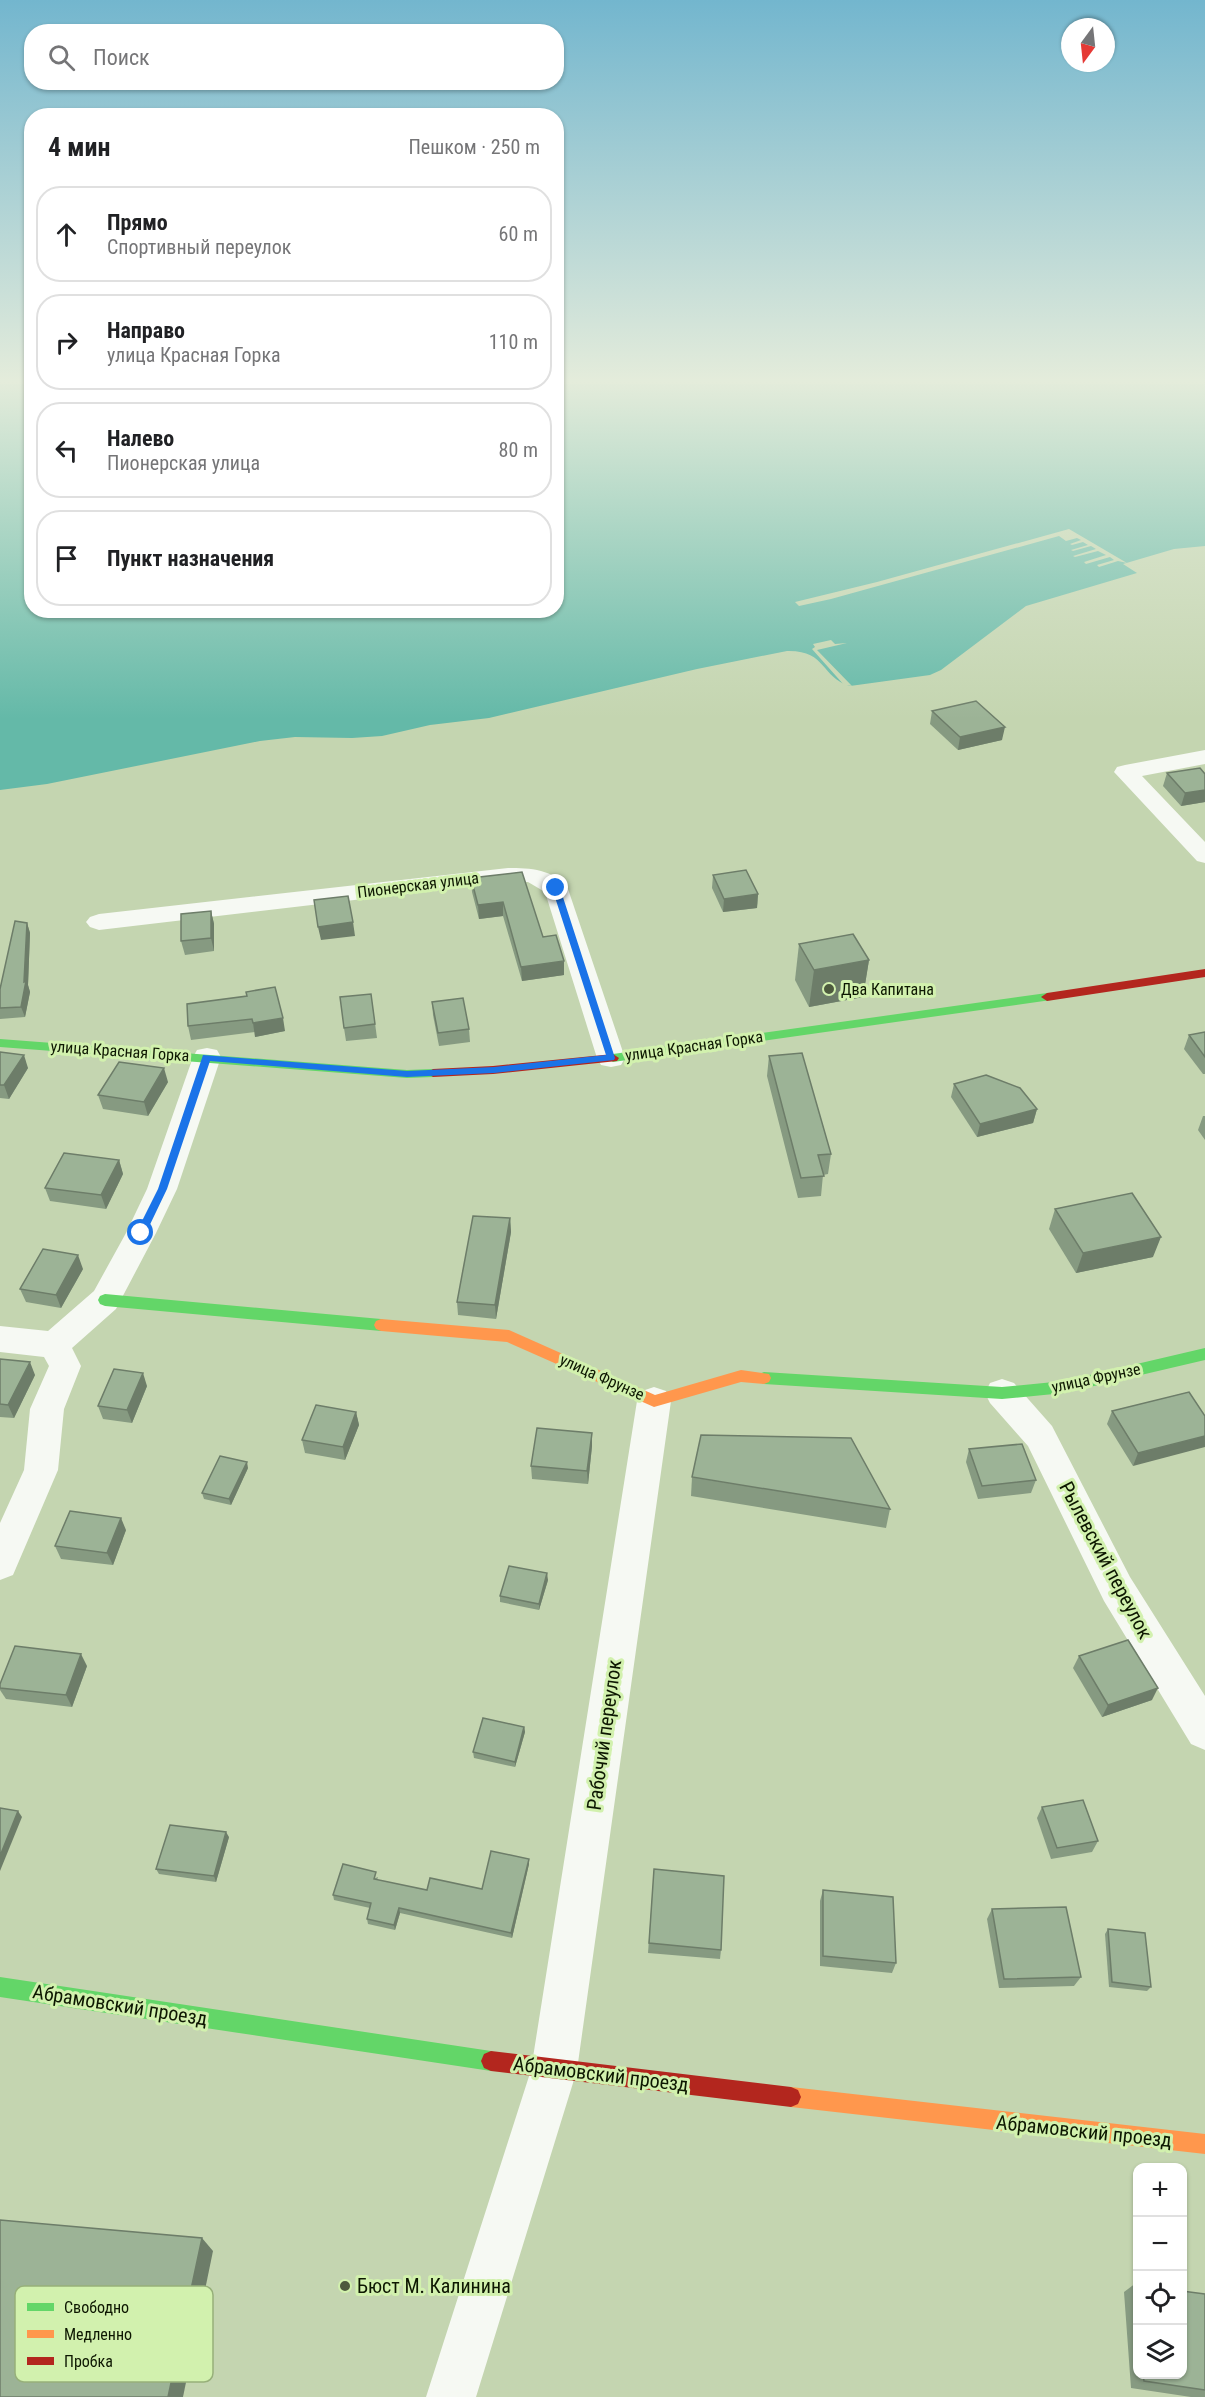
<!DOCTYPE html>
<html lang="ru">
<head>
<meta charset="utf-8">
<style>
	:root { --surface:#fff; --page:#f6f6f6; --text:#202124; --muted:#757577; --line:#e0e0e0 }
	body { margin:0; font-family:"Roboto Condensed",sans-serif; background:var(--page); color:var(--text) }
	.controls { position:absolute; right:18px; bottom:18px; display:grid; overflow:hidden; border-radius:12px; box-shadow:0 2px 4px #0004 }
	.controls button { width:54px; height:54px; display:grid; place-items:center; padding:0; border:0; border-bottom:2px solid var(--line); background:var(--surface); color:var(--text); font:30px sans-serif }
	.compass { position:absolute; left:1061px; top:18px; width:54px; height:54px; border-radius:50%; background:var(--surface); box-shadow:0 2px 4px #0004; rotate:195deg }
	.stop { position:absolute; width:18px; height:18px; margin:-14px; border:4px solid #1a73e8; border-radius:50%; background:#fff }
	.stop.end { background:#1a73e8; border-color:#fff; box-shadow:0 2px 6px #0008 }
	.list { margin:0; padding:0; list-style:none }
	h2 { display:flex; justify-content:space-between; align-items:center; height:78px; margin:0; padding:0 24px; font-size:26px }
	h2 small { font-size:20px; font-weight:400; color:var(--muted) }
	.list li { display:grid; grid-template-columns:39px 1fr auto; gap:18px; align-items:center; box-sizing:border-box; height:96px; margin:0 12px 12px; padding:0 12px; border:2px solid var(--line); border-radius:24px }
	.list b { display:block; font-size:22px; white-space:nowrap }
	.list p { margin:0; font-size:20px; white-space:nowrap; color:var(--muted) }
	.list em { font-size:20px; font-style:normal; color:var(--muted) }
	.icon { flex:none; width:33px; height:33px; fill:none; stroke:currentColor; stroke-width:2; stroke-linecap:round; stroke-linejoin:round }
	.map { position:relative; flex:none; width:1205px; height:2397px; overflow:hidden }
	.search { position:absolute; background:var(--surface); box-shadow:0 2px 4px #0004; left:24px; top:24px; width:540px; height:66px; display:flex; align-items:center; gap:15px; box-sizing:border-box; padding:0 21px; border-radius:24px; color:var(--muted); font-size:22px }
	.panel { position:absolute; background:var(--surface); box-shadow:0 2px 4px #0004; left:24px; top:108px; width:540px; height:510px; border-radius:24px }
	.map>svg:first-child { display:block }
</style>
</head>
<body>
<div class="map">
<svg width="1205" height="2397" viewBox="0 0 1205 2397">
	<rect width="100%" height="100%" fill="#c4d5b0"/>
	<!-- water -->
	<path fill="#64b9a8" d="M0,384h31l1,226h524l1,-226h648v162l-31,3 -51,15 14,9 -111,33 -85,64 -11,5 -80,11c-30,-9 -23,-36 -63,-35l-90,18 -208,49 -59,7 -48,11 -30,2 -57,-1 -35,4 -213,43 -47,6z"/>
	<!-- pier -->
	<g fill="#c4d5b0">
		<polygon points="1069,529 1127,563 1118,561 1099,567 1097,565 1114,560 1110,557 1086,564 1084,562 1106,555 1098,551 1075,557 1073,556 1096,549 1091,546 1073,551 1071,550 1088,545 1083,542 1072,545 1070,544 1081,540 1077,538 1066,541 1059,536 831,599 799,606 795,602 877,582"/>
		<polygon points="831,640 835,644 847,643 817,650 852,686 844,685 812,649 815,647 813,644"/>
	</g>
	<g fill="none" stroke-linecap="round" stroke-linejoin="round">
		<!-- street -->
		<g fill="#f6f9f3" fill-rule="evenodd">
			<polygon points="1205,750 1205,764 1142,776 1205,842 1205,863 1197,861 1114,772 1117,767 1125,765"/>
			<path d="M508,868c22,0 46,1 60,21l57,169 -4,7 -10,2 -10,-2 -4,-7 -52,-166 -17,-10h-20l-409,48 -9,-3 -4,-5 4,-5 9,-3z"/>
			<polygon points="207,1048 217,1050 221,1057 177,1189 156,1233 116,1309 72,1348 81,1366 64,1409 58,1470 13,1575 0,1580 0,1523 24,1470 30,1409 49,1366 44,1357 0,1352 0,1326 48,1331 94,1291 126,1233 147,1189 193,1057 197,1050"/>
			<polygon points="1002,1379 1014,1383 1052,1426 1130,1577 1205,1696 1205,1750 1191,1744 1104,1601 1028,1446 990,1403 985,1393 990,1383"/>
			<polygon points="654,1387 666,1391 671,1401 577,2070 476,2397 426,2397 531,2070 637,1401 642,1391"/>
		</g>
		<!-- fast -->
		<g fill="#63d668" fill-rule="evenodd">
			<polygon points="1047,993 1053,997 1051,1000 613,1062 607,1058 613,1054"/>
			<polygon points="0,1039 407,1070 433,1069 439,1073 433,1077 407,1078 0,1047"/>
			<polygon points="105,1294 381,1319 386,1321 388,1325 386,1329 381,1331 105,1306 100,1304 98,1300 100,1296"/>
			<polygon points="1205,1348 1205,1360 1064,1393 1002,1399 764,1384 759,1382 757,1378 759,1374 764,1372 1002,1387 1064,1381"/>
			<polygon points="0,1977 491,2051 498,2054 501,2061 498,2068 491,2071 0,1997"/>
		</g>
		<!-- slow -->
		<g fill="#ff974d" fill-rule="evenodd">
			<polygon points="381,1319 509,1330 655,1395 741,1370 769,1374 771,1378 769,1382 764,1384 741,1382 654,1407 507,1342 381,1331 376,1329 374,1325 376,1321"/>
			<polygon points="791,2087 1205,2134 1205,2154 791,2107 784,2104 781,2097 784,2090"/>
		</g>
		<!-- jam -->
		<g fill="#b3261e" fill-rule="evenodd">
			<polygon points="1205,969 1205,977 1047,1001 1041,997 1047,993"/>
			<polygon points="613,1054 619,1058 617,1061 493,1074 433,1077 427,1073 433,1069 493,1066"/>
			<polygon points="491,2051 791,2087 798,2090 801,2097 798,2104 791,2107 491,2071 484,2068 481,2061 484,2054"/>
		</g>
	</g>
	<!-- wall -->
	<g fill="#869a81">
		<polygon points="932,711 1002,740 958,750 930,724"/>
		<polygon points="1167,773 1205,774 1205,802 1181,806 1163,786"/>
		<polygon points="713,875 758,894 757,908 723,912 712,888"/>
		<polygon points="471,878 543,937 564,975 522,981 503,916 479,919 472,892"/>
		<polygon points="211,911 214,924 214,951 185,955 181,941"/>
		<polygon points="27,923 30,933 28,985 30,992 25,1017 0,1019 0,989"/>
		<polygon points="799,944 869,960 863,997 809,1007 795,980"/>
		<polygon points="371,994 377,1038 346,1041 344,1028"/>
		<polygon points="247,996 285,1031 255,1037 255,1032 191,1040 188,1026"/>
		<polygon points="432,1002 469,1029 470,1042 439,1046 433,1015"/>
		<polygon points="1205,1032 1205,1074 1203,1074 1184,1049 1189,1035"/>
		<polygon points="0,1052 28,1068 9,1099 0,1098"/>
		<polygon points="769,1056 831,1154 828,1174 823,1175 821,1196 798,1198 767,1076"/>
		<polygon points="168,1082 148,1116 103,1109 98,1095"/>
		<polygon points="954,1084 1037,1109 1033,1123 977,1137 951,1097"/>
		<polygon points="1203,1116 1205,1116 1205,1140 1198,1130"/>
		<polygon points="119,1160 123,1174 106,1209 50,1201 45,1188"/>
		<polygon points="1055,1209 1153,1257 1076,1273 1049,1229"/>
		<polygon points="510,1218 511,1232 496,1319 458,1315 457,1302"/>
		<polygon points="83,1269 61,1308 26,1302 20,1289"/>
		<polygon points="0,1359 35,1375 14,1418 0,1417"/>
		<polygon points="147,1386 132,1423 103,1419 98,1406"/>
		<polygon points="1189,1392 1133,1466 1107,1424 1112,1411"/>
		<polygon points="356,1412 359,1425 345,1460 305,1453 302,1440"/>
		<polygon points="592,1433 592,1446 588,1484 532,1479 531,1466"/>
		<polygon points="969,1449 1036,1480 1031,1493 978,1499 966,1462"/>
		<polygon points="248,1468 231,1505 204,1499 202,1493"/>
		<polygon points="692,1477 890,1509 886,1528 691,1496"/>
		<polygon points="126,1530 113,1565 61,1559 55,1546"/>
		<polygon points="548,1580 539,1610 500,1602 500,1596"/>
		<polygon points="1079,1656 1152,1700 1102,1717 1073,1668"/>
		<polygon points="87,1666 72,1707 6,1699 0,1690 0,1688"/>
		<polygon points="524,1727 525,1732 515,1767 474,1758 473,1752"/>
		<polygon points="1042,1807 1098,1841 1092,1852 1051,1859 1037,1818"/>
		<polygon points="229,1837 216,1882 159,1874 156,1869"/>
		<polygon points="529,1864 512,1938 400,1913 395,1930 368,1924 367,1919 370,1908 334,1900 333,1895 378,1877 377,1880 427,1890 482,1889"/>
		<polygon points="654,1869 721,1950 720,1959 648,1953"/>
		<polygon points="823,1890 896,1963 892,1973 820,1966 820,1901"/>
		<polygon points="992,1909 1081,1977 1074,1986 999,1988 987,1919"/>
		<polygon points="1108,1929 1151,1987 1147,1991 1109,1987 1105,1934"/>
		<polygon points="1136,2283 1137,2284 1137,2374 1182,2374 1205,2294 1205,2397 1191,2397 1131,2388 1124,2292"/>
	</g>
	<!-- shaded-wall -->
	<g fill="#6d7d69">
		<polygon points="1005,727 1002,740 958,750 960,737"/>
		<polygon points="1205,790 1205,802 1181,806 1185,793"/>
		<polygon points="758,894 757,908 723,912 724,899"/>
		<polygon points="503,902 503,916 479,919 478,905"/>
		<polygon points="211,911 214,924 214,951 211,938"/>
		<polygon points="353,922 355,936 321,940 318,927"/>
		<polygon points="27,923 30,933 28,985 30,992 25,1017 21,1007 24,982"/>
		<polygon points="869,960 863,997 809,1007 814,970"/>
		<polygon points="564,961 564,975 522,981 521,967"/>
		<polygon points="283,1018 285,1031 255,1037 253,1023"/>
		<polygon points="24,1055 28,1068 9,1099 4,1085"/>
		<polygon points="164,1068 168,1082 148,1116 144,1102"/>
		<polygon points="1037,1109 1033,1123 977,1137 980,1124"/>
		<polygon points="119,1160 123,1174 106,1209 101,1195"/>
		<polygon points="510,1218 511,1232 496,1319 495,1305"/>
		<polygon points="1161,1237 1153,1257 1076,1273 1083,1253"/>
		<polygon points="78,1255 83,1269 61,1308 56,1295"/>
		<polygon points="30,1362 35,1375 14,1418 8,1405"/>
		<polygon points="143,1373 147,1386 132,1423 127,1410"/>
		<polygon points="356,1412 359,1425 345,1460 343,1447"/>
		<polygon points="592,1433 592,1446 588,1484 587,1471"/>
		<polygon points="1205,1436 1205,1447 1133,1466 1138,1453"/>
		<polygon points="247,1462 248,1468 231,1505 229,1499"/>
		<polygon points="121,1518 126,1530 113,1565 107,1553"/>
		<polygon points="547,1573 548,1580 539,1610 539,1604"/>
		<polygon points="81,1654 87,1666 72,1707 66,1695"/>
		<polygon points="1158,1688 1152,1700 1102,1717 1108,1705"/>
		<polygon points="524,1727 525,1732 515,1767 515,1762"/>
		<polygon points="18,1811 22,1817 0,1871 0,1856"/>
		<polygon points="226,1832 229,1837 216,1882 214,1876"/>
		<polygon points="529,1859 529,1864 512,1938 511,1933"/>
		<polygon points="399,1908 400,1913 395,1930 394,1925"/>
		<polygon points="202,2238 213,2251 183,2397 168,2397"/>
	</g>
	<!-- building -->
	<g fill="#9cb396" stroke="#6d7d69" stroke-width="1.5">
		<polygon points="976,701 1005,727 960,737 932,711"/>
		<polygon points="1200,768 1205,774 1205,790 1185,793 1167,773"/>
		<polygon points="746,870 758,894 724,899 713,875"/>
		<polygon points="522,872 543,937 556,935 564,961 521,967 503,902 478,905 471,878"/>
		<polygon points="348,896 353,922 318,927 314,900"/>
		<polygon points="211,911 211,938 181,941 181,914"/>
		<polygon points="15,921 27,923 24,982 26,981 21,1007 0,1008 0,989"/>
		<polygon points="853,934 869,960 814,970 799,944"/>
		<polygon points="275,987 283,1018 253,1023 252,1019 188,1026 187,1004 247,996 246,992"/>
		<polygon points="371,994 375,1024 344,1028 340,997"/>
		<polygon points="463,998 469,1029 438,1033 432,1002"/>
		<polygon points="1205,1032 1205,1057 1189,1035"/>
		<polygon points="0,1052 24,1055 4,1085 0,1085"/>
		<polygon points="802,1053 831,1154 818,1155 824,1176 801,1178 769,1056"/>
		<polygon points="119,1062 164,1068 144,1102 98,1095"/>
		<polygon points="986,1075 1020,1088 1037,1109 980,1124 954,1084"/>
		<polygon points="64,1153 119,1160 101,1195 45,1188"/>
		<polygon points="1132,1193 1161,1237 1083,1253 1055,1209"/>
		<polygon points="473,1216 510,1218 495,1305 457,1302"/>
		<polygon points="43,1249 78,1255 56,1295 20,1289"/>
		<polygon points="0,1359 30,1362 8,1405 0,1404"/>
		<polygon points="114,1369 143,1373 127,1410 98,1406"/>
		<polygon points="1189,1392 1205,1416 1205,1436 1138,1453 1112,1411"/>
		<polygon points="316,1405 356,1412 343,1447 302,1440"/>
		<polygon points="537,1428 592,1433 587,1471 531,1466"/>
		<polygon points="701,1435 851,1438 890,1509 692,1477"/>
		<polygon points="1022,1444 1036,1480 982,1486 969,1449"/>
		<polygon points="220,1456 247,1462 229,1499 202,1493"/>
		<polygon points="70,1511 121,1518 107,1553 55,1546"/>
		<polygon points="509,1566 547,1573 539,1604 500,1596"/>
		<polygon points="1128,1640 1158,1688 1108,1705 1079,1656"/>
		<polygon points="15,1646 81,1654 66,1695 0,1688 0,1684"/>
		<polygon points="483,1718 524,1727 515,1762 473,1752"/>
		<polygon points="1083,1800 1098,1841 1057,1848 1042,1807"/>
		<polygon points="0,1808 18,1811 0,1856"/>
		<polygon points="170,1825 226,1832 214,1876 156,1869"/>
		<polygon points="491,1851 529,1859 511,1933 399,1908 394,1925 367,1919 371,1903 333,1895 343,1864 376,1872 374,1879 427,1890 430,1878 482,1889"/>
		<polygon points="654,1869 724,1876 721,1950 649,1943"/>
		<polygon points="823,1890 893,1897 896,1963 823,1956"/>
		<polygon points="1066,1907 1081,1977 1004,1979 992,1909"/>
		<polygon points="1108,1929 1145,1933 1151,1987 1112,1982"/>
		<polygon points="0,2220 202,2238 168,2397 0,2397"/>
		<polygon points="1136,2283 1137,2284 1137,2306"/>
		<polygon points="1182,2291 1205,2294 1205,2390 1144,2381 1143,2374 1182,2374"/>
	</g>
	<!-- sky -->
	<linearGradient id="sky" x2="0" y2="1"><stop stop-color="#73b6ce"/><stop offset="0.53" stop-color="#e4ecdb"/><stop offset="1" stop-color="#e4ecdb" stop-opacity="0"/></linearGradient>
	<rect width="1205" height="719" fill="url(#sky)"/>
	<!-- route -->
	<polygon fill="#1a73e8" points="556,886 560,888 615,1058 614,1060 494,1073 407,1077 210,1061 167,1189 145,1235 138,1235 136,1233 158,1189 203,1055 407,1071 494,1067 606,1055 552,888"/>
	<!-- markers -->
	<g fill="#4d5a3e" stroke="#d2f1ae" stroke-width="2">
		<circle cx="829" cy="989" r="6"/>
		<circle cx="345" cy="2286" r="6"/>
	</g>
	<g text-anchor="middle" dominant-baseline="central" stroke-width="6" stroke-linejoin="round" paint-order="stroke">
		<!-- street labels -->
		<g font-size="16" fill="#0d1701" stroke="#d2f1ae">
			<text transform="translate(418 885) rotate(-7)">Пионерская улица</text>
			<text transform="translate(694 1046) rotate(-8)">улица Красная Горка</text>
			<text transform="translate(120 1051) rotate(4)">улица Красная Горка</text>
			<text transform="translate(602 1377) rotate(24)">улица Фрунзе</text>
			<text transform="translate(1096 1378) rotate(-12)">улица Фрунзе</text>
		</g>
		<!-- poi labels -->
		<g font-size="16" fill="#0d1701" stroke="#d2f1ae" text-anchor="start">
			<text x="841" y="989">Два Капитана</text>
		</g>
		<!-- near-street labels -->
		<g font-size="20" fill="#0d1701" stroke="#d2f1ae">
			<text transform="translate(1106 1560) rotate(62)">Рылевский переулок</text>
			<text transform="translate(604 1735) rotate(-82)">Рабочий переулок</text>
			<text transform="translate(120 2005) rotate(9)">Абрамовский проезд</text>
			<text transform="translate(601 2074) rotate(7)">Абрамовский проезд</text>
			<text transform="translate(1084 2131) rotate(6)">Абрамовский проезд</text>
		</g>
		<!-- near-poi labels -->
		<g font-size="20" fill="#0d1701" stroke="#d2f1ae" text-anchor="start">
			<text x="357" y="2286">Бюст М. Калинина</text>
		</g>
	</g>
	<!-- legend -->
	<rect x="15" y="2286" width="198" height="96" rx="9" fill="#d2f1ae" stroke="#97b07a" stroke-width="1.5"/>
	<rect x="27" y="2303" width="27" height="8" fill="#63d668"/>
	<rect x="27" y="2330" width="27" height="8" fill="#ff974d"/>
	<rect x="27" y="2357" width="27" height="8" fill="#b3261e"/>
	<g font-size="16" fill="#0d1701">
		<text x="64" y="2313">Свободно</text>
		<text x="64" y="2340">Медленно</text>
		<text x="64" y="2367">Пробка</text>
	</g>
</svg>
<div class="controls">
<button>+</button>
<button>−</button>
<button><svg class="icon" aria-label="locate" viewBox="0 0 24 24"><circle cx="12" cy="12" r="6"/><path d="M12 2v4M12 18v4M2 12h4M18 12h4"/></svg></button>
<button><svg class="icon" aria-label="layers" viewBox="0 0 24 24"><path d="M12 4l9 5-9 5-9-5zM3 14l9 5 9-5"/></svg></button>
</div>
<svg class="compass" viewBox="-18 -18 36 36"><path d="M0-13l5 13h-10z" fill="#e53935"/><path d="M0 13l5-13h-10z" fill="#757577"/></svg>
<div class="stop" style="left:141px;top:1233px"></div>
<div class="stop end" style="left:556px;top:888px"></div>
<div class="search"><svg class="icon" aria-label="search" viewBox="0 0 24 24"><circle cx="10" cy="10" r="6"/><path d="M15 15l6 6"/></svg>Поиск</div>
<section class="panel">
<h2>4 мин<small>Пешком · 250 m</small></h2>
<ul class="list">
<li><svg class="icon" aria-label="ahead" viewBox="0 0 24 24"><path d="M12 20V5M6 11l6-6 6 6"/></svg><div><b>Прямо</b><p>Спортивный переулок</p></div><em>60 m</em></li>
<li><svg class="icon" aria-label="right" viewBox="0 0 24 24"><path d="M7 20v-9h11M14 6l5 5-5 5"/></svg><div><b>Направо</b><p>улица Красная Горка</p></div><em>110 m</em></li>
<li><svg class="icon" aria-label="left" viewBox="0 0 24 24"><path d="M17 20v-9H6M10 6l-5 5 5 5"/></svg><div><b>Налево</b><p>Пионерская улица</p></div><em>80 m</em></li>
<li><svg class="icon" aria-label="arrive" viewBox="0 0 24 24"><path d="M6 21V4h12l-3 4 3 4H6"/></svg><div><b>Пункт назначения</b></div></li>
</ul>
</section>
</div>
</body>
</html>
